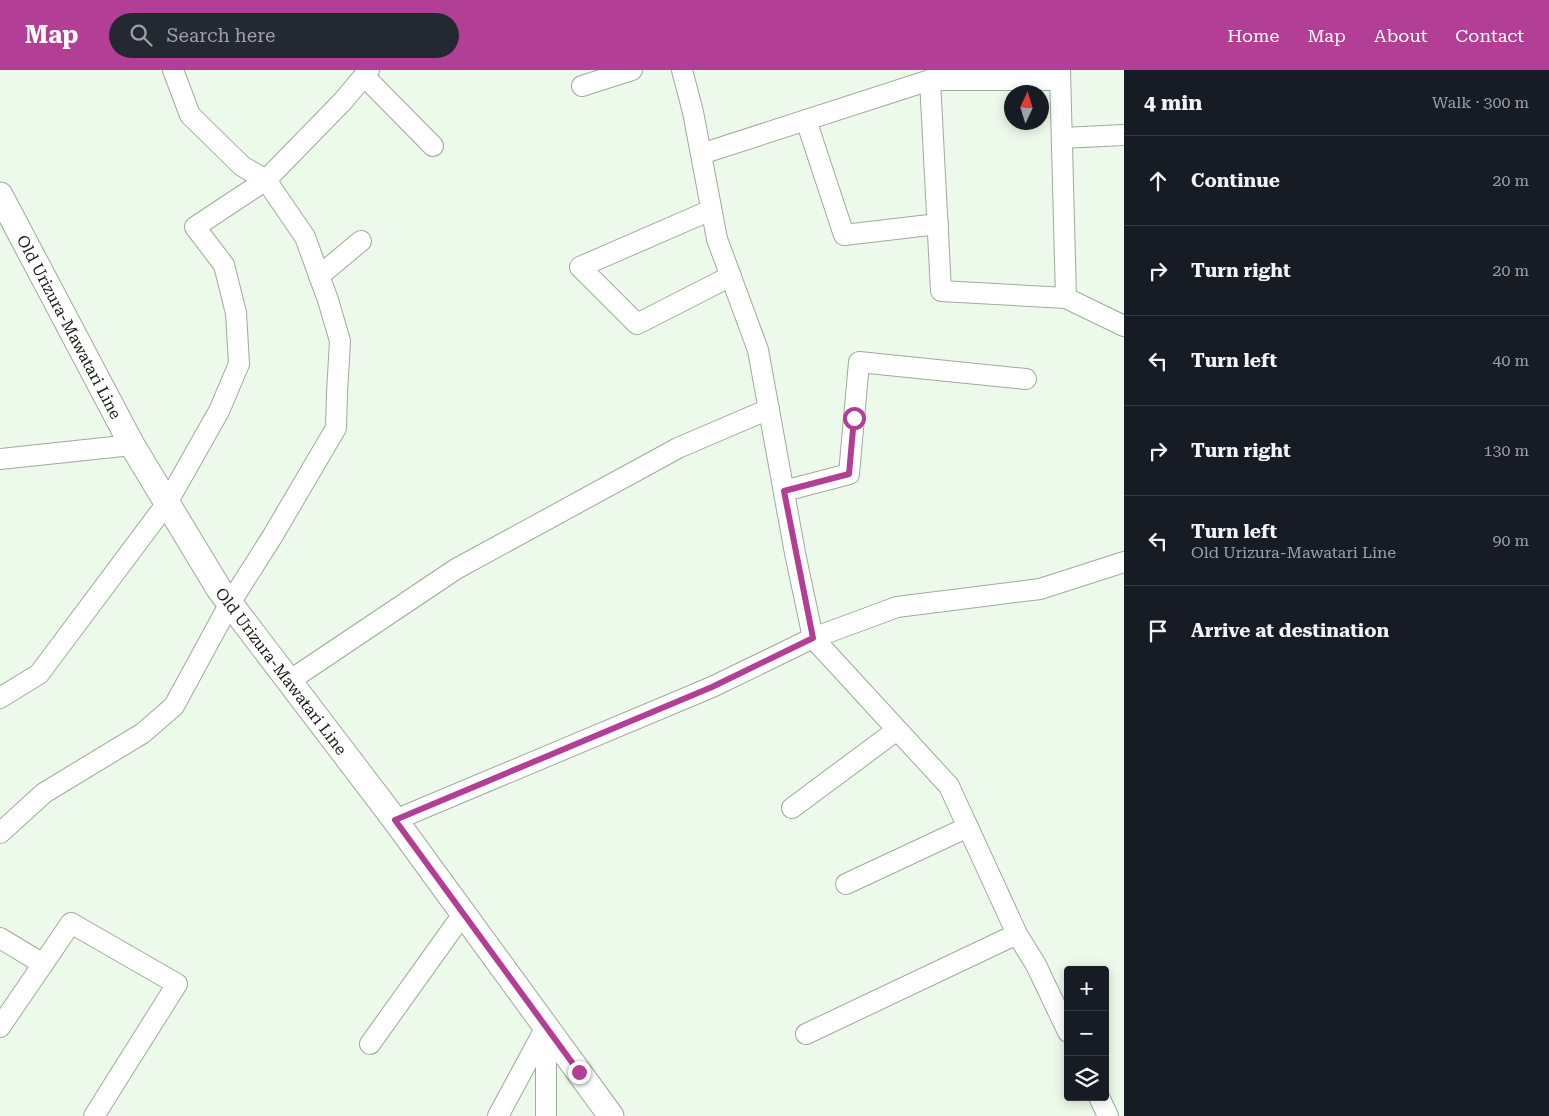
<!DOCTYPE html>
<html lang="en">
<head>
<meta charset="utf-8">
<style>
	:root { --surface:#171b24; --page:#242831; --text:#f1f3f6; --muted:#9ea1a6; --line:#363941; --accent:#b23e96 }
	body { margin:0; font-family:"Roboto Serif",serif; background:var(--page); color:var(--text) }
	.controls { position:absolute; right:15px; bottom:15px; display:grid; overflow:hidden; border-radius:5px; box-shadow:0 2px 12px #0003 }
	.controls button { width:45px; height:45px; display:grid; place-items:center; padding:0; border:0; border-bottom:1px solid var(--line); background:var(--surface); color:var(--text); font:25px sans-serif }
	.compass { position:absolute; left:1004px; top:15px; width:45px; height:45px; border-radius:50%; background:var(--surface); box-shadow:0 2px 12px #0003; rotate:4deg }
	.stop { position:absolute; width:15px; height:15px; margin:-11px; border:4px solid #b23e96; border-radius:50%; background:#fff }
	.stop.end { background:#b23e96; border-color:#fff; box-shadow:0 1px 5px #0008 }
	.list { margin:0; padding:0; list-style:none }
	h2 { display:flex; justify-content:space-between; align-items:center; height:65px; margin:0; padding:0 20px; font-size:21px }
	h2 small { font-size:16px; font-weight:400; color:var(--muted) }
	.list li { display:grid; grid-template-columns:32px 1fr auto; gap:15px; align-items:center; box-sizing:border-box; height:90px; padding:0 20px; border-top:1px solid var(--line) }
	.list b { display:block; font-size:19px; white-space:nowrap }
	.list p { margin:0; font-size:16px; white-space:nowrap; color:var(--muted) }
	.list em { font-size:16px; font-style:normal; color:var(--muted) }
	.icon { flex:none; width:28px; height:28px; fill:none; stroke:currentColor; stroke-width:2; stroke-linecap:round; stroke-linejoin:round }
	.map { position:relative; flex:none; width:1124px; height:1046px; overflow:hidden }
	header { display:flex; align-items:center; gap:30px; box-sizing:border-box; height:70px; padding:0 25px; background:var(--accent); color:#fff }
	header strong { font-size:24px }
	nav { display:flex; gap:28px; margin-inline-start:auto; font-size:18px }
	.search { width:350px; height:45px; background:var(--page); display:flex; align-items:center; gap:12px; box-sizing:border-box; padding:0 18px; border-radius:28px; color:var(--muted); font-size:19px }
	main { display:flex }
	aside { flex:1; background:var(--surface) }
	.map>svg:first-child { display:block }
</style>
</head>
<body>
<header>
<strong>Map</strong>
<div class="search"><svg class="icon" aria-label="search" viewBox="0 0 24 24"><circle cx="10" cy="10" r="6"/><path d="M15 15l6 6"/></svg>Search here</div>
<nav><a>Home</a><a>Map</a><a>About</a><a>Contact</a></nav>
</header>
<main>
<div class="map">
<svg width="1124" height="1046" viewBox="0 0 1124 1046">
	<rect width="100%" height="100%" fill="#edf9ea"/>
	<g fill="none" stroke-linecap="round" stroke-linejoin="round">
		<!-- minor casing -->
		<g stroke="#9faa9c" stroke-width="22">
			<g id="minor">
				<polyline points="682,0 693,42 717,169 758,280 795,483 813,568 949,716 1017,864 1036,895 1068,962"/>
				<polyline points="1060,0 1066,228 1124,256"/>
				<polyline points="364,6 433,76"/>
				<polyline points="1060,10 930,10 941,221 1066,228"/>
				<polyline points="582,16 632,0"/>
				<polyline points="806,50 844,165 938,154"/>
				<polyline points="1062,68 1124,65"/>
				<polyline points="701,84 930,10"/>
				<polyline points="711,140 580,197 637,254 731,206"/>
				<polyline points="319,206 361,171"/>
				<polyline points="0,389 132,375"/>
				<polyline points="784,421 849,404 859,292 1026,309"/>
				<polyline points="289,611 456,499 678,378 769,339"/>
				<polyline points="0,628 39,604 167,433 219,341 239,294 236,243 224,195 195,157 266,110 242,96 190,45 173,0"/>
				<polyline points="792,738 897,660"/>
				<polyline points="395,750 712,617 813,568 897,537 1040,519 1124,492"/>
				<polyline points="0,763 44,723 143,663 174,636 230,533 272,467 336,358 337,323 340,271 328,230 305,167 266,110 343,31 369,0"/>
				<polyline points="846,814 968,757"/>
				<polyline points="0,868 43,894"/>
				<polyline points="0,957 71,853 177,914 94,1046"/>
				<polyline points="546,959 546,1046"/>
				<polyline points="806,964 1017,864"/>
				<polyline points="370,974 463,844"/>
				<polyline points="1099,1027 1108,1046"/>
				<polyline points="498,1046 546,957"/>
			</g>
		</g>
		<!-- tertiary casing -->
		<g stroke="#9faa9c" stroke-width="27">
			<g id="tertiary">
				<path id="s1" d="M0,125l132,250 87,144 176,231 216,296"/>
			</g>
		</g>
		<!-- minor -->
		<use href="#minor" stroke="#fff" stroke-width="20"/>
		<!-- tertiary -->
		<use href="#tertiary" stroke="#fff" stroke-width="25"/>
	</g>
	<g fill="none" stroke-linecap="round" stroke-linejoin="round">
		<!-- route -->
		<polyline stroke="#b23e96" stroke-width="6" points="579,1002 395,750 712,617 813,568 784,421 849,404 854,348"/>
	</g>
	<g text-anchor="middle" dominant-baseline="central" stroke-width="4" stroke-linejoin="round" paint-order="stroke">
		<!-- street labels -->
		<g font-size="16" fill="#161a14" stroke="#fff">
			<text stroke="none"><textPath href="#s1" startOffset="149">Old Urizura-Mawatari Line</textPath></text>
			<text stroke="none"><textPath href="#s1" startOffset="554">Old Urizura-Mawatari Line</textPath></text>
		</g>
	</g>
</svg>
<div class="controls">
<button>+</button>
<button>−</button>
<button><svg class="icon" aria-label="layers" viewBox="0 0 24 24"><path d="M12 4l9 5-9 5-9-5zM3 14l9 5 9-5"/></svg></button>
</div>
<svg class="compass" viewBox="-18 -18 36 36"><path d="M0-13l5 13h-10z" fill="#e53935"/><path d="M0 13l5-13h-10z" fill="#9ea1a6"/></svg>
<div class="stop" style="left:854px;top:348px"></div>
<div class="stop end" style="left:579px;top:1002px"></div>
</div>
<aside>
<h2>4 min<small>Walk · 300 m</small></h2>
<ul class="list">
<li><svg class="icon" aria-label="ahead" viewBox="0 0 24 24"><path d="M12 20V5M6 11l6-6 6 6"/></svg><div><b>Continue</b></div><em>20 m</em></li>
<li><svg class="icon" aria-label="right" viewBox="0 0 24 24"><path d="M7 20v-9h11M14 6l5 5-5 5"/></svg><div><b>Turn right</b></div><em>20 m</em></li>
<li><svg class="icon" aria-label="left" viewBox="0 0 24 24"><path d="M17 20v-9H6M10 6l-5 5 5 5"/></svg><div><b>Turn left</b></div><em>40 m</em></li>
<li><svg class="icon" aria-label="right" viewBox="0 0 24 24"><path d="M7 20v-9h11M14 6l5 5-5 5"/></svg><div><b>Turn right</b></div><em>130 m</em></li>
<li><svg class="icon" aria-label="left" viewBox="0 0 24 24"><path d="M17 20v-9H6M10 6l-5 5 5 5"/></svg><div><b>Turn left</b><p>Old Urizura-Mawatari Line</p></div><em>90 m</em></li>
<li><svg class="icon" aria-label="arrive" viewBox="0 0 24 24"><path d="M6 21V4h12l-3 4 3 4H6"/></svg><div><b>Arrive at destination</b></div></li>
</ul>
</aside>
</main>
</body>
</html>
